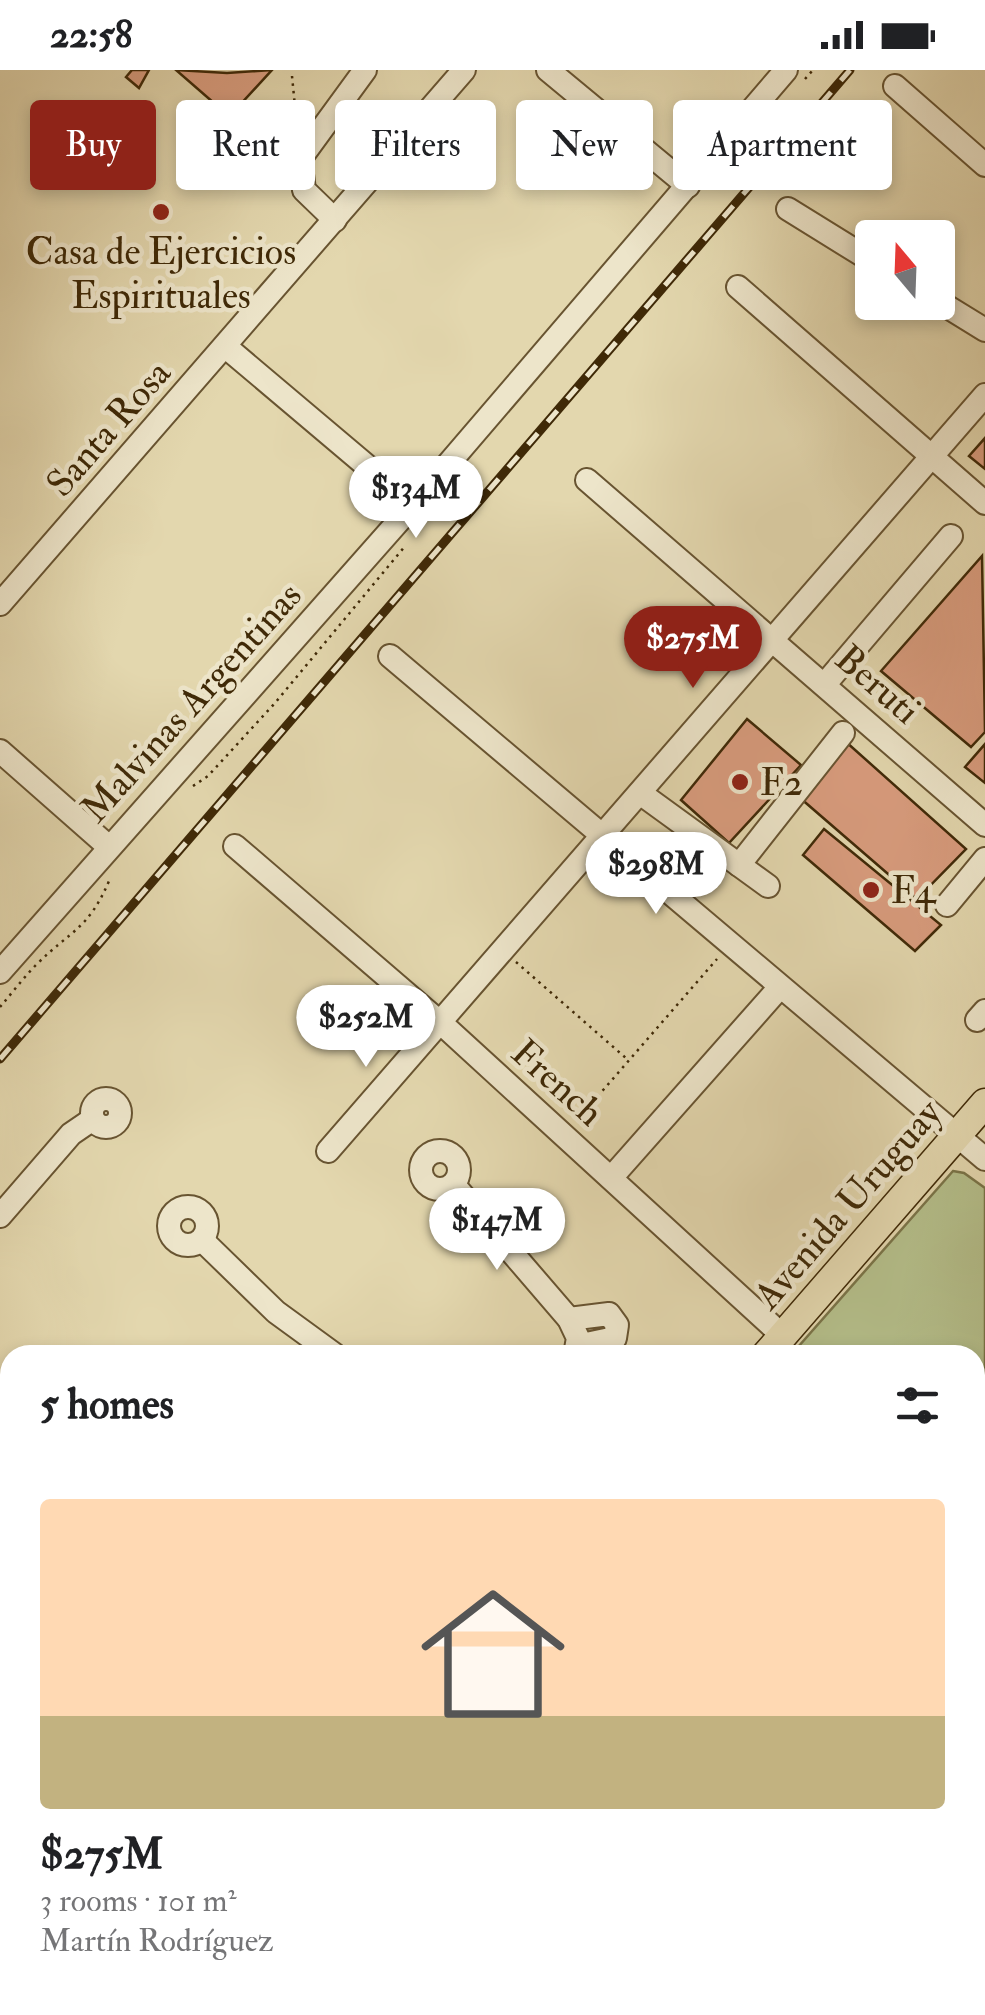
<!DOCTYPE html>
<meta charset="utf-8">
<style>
:root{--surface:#fff;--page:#f2f2f2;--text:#202124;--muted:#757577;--line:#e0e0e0;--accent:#8f2418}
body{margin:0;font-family:"IM FELL Double Pica",serif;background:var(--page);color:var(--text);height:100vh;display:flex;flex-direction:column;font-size:38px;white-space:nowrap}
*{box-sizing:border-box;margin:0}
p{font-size:32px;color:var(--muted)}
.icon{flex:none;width:55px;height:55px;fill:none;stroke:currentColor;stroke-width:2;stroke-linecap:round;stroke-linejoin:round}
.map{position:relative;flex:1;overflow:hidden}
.side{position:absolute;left:0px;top:1275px;width:985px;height:670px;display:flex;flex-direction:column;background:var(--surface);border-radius:30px 30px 0 0;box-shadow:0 5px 15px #0003}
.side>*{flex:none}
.top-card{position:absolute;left:30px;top:30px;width:925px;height:90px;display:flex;gap:20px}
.needle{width:65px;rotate:341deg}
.tools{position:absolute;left:855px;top:150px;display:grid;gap:20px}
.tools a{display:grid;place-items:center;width:100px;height:100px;border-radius:10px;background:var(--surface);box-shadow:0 5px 15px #0003;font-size:50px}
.price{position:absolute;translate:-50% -85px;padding:0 22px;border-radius:35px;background:#fff;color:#222;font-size:32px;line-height:65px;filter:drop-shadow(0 2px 5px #0008)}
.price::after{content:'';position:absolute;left:50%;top:60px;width:30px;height:22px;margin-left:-15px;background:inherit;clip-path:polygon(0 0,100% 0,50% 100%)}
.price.current{background:var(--accent);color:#fff}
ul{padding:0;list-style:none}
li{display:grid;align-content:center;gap:20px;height:530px;padding:0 40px}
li+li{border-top:2px solid var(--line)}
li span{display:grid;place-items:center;height:310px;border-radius:10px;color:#555}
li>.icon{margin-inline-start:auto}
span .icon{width:180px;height:180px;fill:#fffc;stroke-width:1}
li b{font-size:42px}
h2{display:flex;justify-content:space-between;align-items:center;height:120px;padding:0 40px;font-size:42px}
.pill{padding:0 35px;border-radius:10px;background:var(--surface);box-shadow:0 5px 15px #0003;font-size:35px;line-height:90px}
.pill.current{background:var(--accent);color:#fff}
.status{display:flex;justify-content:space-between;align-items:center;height:70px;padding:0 50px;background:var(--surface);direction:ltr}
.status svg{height:28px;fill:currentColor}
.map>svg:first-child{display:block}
.green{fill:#b4be8a;stroke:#7a7448;stroke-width:2.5}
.building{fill:#d99c7e;stroke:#3f2907;stroke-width:2.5}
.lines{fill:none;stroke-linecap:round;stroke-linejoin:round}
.minor-casing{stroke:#685431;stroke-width:26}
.major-casing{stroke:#3f2907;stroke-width:31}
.path{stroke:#3f2907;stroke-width:2.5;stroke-dasharray:2.5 5;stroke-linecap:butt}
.minor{stroke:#ede5ca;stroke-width:22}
.major{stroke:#e3d7ae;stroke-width:28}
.rail-casing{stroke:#3f2907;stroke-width:9}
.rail{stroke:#ede5ca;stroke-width:5;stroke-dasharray:15;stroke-linecap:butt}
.poi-dot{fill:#8f2418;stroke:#ede5ca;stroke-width:4}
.labels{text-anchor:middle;stroke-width:9;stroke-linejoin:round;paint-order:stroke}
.poi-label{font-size:38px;fill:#3f2907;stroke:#ede5ca;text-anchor:start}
.street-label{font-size:38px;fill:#3f2907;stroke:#ede5ca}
</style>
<div class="status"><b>22:58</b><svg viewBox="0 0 49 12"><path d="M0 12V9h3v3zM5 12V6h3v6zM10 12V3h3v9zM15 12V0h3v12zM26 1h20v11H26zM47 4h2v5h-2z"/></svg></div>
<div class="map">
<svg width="985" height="1945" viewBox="0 0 985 1945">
<rect width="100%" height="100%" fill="#e3d7ae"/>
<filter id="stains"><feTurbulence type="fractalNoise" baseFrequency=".002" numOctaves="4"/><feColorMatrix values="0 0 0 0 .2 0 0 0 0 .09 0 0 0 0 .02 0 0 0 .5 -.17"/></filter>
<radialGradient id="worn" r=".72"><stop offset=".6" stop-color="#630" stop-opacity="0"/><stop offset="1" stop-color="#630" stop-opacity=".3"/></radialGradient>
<!-- green -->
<g class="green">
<path d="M953,1101L964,1103L985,1118V1707L975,1719V1285H791Z"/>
<path d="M726,1935H878L874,1945H729Z"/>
</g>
<!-- building -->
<g class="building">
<path d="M132,0H149L139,18L126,7Z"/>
<path d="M176,0L227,3L272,0L237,38L230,32L222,40Z"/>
<path d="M985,368V399L969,386Z"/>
<path d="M982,486L985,662L971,677L881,601Z"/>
<path d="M747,649L801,695L729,773L681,730Z"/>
<path d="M845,671L966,779L917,829L799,727Z"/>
<path d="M985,674V713L965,697Z"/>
<path d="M824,759L941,855L915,881L803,785Z"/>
</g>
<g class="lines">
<defs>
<g id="minor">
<path d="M548,0L688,116"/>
<path d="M895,16L985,95"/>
<path d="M788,139L872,191"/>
<path d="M335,150L304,120L300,89L365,0"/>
<path d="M738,217L985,433"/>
<path d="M938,231L985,260"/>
<path d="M226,277L413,435"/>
<path d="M587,410L985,755"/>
<path d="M0,534L464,0"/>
<path d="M390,586L985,1089"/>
<path d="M825,614L951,466"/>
<path d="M0,681L109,777"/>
<path d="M640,723L768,816"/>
<path d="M235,776L442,954L783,1266"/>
<path d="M739,795L843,663"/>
<path d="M947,835L985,789"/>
<path d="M0,902L413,435L786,0"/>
<path d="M977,950L985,941"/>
<circle cx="106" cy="1043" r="14"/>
<circle cx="440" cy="1100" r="19"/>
<path d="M328,1081L985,325"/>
<path d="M611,1108L780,917"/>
<path d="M453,1114L569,1249L578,1268L575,1285"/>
<circle cx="188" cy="1156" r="19"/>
<path d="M0,1146L71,1064L93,1049"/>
<path d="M202,1170L276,1242L335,1285"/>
<path d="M569,1249L609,1244L617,1255L615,1268L577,1276"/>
<path d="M0,1590L10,1596"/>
<path d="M985,1784V1791"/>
<path d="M0,1886L10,1892"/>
<path d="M27,1935L35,1945"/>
<path d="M401,1935L408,1941"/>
<path d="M4,1945L10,1935"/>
<path d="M547,1945L556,1935"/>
</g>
<g id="major">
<path d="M766,1285L985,1033"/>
<path d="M700,1935L703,1945"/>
<path d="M192,1945L200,1935"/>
</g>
</defs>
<!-- minor casing -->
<use href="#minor" class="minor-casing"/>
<!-- major casing -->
<use href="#major" class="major-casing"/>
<!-- path -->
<g class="path">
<path d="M292,6L297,57"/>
<path d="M805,9L813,0"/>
<path d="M193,716L208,706L275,633L406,475"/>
<path d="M516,892L627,989"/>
<path d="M0,937C12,923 24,907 37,894C71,860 88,860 109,811"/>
<path d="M578,1049L717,889"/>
</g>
<!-- minor -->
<use href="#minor" class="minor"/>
<!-- major -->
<use href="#major" class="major"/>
<defs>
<path id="rail" d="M0,989L850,0"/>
</defs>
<!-- rail casing -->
<use href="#rail" class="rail-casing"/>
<!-- rail -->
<use href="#rail" class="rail"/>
</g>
<!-- markers -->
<g class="poi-dot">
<circle cx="161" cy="142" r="10"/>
<circle cx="740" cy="712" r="10"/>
<circle cx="871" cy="820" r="10"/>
</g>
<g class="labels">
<!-- poi labels -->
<g class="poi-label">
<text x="161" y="194" text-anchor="middle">Casa de Ejercicios<tspan x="161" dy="44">Espirituales</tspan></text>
<text x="760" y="725">F2</text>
<text x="891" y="833">F4</text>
</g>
<!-- street labels -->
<g class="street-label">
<text transform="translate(108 358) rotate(-49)" y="13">Santa Rosa</text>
<text transform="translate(878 614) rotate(41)" y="13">Beruti</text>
<text transform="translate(191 632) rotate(-48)" y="13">Malvinas Argentinas</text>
<text transform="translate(558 1012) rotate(42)" y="13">French</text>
<text transform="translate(847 1134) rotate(-49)" y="13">Avenida Uruguay</text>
</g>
</g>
<rect width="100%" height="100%" filter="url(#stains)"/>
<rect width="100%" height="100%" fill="url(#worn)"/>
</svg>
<div class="tools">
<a><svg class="needle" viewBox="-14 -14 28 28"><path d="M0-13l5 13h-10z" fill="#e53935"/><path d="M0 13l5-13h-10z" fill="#757577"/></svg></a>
</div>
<b class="price" style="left:416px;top:471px">$134M</b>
<b class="price current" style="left:693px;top:621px">$275M</b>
<b class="price" style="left:656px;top:847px">$298M</b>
<b class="price" style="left:366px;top:1000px">$252M</b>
<b class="price" style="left:497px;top:1203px">$147M</b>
<div class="top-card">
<a class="pill current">Buy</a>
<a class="pill">Rent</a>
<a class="pill">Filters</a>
<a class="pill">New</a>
<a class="pill">Apartment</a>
</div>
<section class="side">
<h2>5 homes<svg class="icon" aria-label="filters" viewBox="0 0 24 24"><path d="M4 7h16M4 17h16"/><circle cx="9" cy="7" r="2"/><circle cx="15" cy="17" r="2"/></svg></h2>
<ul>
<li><span style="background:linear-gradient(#ffd9b3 70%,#c2b280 0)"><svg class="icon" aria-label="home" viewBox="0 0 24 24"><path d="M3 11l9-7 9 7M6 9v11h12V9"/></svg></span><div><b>$275M</b><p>3 rooms · 101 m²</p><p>Martín Rodríguez</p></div></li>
</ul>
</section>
</div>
